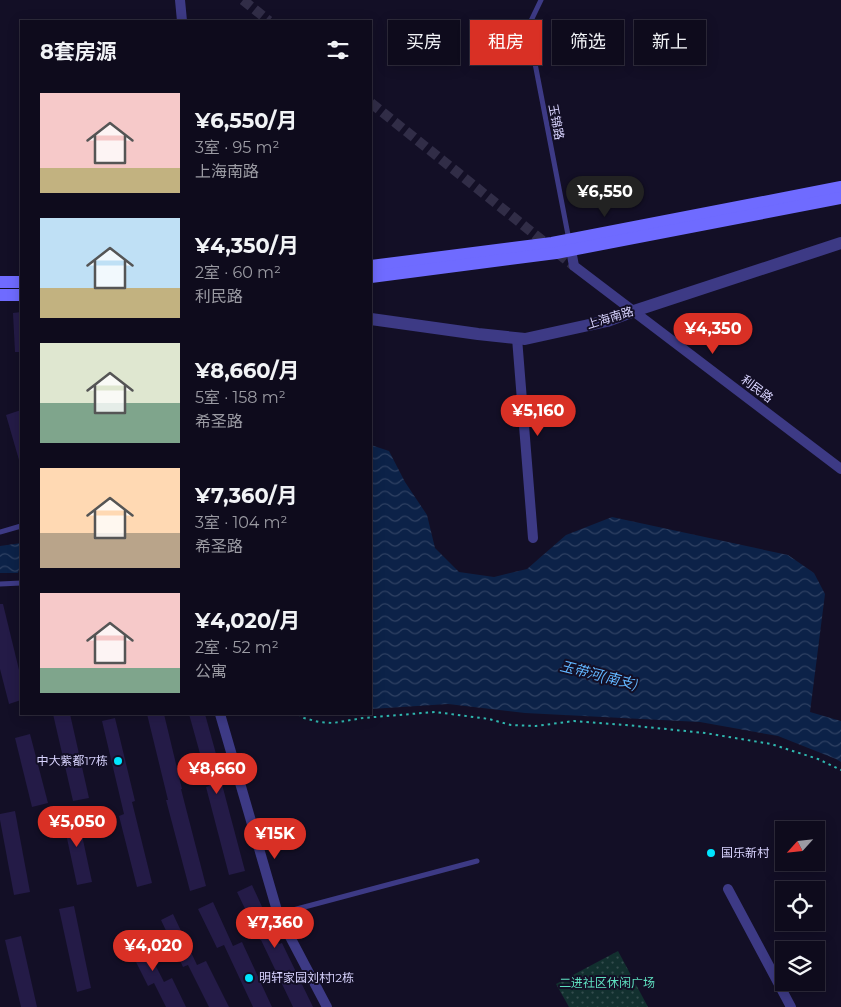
<!DOCTYPE html>
<html lang="zh">
<meta charset="utf-8">
<style>
:root{--surface:#0e0b1c;--page:#1c1929;--text:#f1f3f6;--muted:#9b9ba3;--line:#2e2b3b;--accent:#d93025}
body{margin:0;font-family:Montserrat,"Noto Sans SC",sans-serif;background:var(--page);color:var(--text);height:100vh;display:flex;flex-direction:column;font-size:19px;white-space:nowrap}
*{box-sizing:border-box;margin:0}
p{font-size:16px;color:var(--muted)}
.icon{flex:none;width:28px;height:28px;fill:none;stroke:currentColor;stroke-width:2;stroke-linecap:round;stroke-linejoin:round}
.map{position:relative;flex:1;overflow:hidden}
.drawer{position:absolute;left:20px;top:20px;width:352px;height:695px;display:flex;flex-direction:column;background:var(--surface);border-radius:0px;box-shadow:0 2px 12px #0003,0 0 0 1px var(--line)}
.drawer>*{flex:none}
.banner{position:absolute;left:388px;top:20px;width:378px;height:45px;display:flex;gap:10px}
.needle{width:32px;rotate:243deg}
.fabs{position:absolute;left:775px;top:821px;display:grid;gap:10px}
.fabs a{display:grid;place-items:center;width:50px;height:50px;border-radius:0px;background:var(--surface);box-shadow:0 2px 12px #0003,0 0 0 1px var(--line);font-size:25px}
.price{position:absolute;translate:-50% -42px;padding:0 11px;border-radius:18px;background:var(--accent);color:#fff;font-size:16px;line-height:32px;filter:drop-shadow(0 1px 2px #0008)}
.price::after{content:'';position:absolute;left:50%;top:30px;width:15px;height:11px;margin-left:-8px;background:inherit;clip-path:polygon(0 0,100% 0,50% 100%)}
.price.on{background:#222;color:#fff}
ul{padding:0;list-style:none}
li{display:flex;align-items:center;gap:15px;height:125px;padding:0 20px}
li span{display:grid;place-items:center;flex:none;width:140px;height:100px;border-radius:0px;color:#555}
li>.icon{margin-inline-start:auto}
span .icon{width:60px;height:60px;fill:#fffc;stroke-width:1}
li b{font-size:21px}
h2{display:flex;justify-content:space-between;align-items:center;height:60px;padding:0 20px;font-size:21px}
.chip{padding:0 18px;border-radius:0px;background:var(--surface);box-shadow:0 2px 12px #0003,0 0 0 1px var(--line);font-size:18px;line-height:45px}
.chip.on{background:var(--accent);color:#fff}
.map>svg:first-child{display:block}
.park{fill:url(#park-dots)}
.water{fill:url(#water-waves)}
.building{fill:#241b47}
.lines{fill:none;stroke-linecap:round;stroke-linejoin:round}
.minor-tunnel{stroke:#312d47;stroke-width:10;stroke-dasharray:10 5;stroke-linecap:butt}
.path{stroke:#2fb8b0;stroke-width:2;stroke-dasharray:2.5 4;stroke-linecap:butt}
.service{stroke:#3d3a85;stroke-width:5}
.minor{stroke:#3d3a85;stroke-width:10}
.tertiary{stroke:#3d3a85;stroke-width:12}
.secondary{stroke:#6f6bff;stroke-width:12}
.poi-dot{fill:#00e5ff;stroke:#130f26;stroke-width:2}
.labels{text-anchor:middle;stroke-width:4;stroke-linejoin:round;paint-order:stroke}
.street-label{font-size:12px;fill:#d9d4ff;stroke:#130f26}
.poi-label{font-size:12px;fill:#d9d4ff;stroke:#130f26;text-anchor:start}
.park-label{font-size:12px;fill:#5fe0c0;stroke:#130f26}
.water-label{font-size:14px;font-style:italic;fill:#62b6ff;stroke:#130f26}
</style>
<div class="map">
<svg width="841" height="1007" viewBox="0 0 841 1007">
<defs>
<pattern id="park-dots" width="8" height="8" patternUnits="userSpaceOnUse" patternTransform="scale(1.25)"><rect width="8" height="8" fill="#12302f"/><path d="M2 2h.1M6 6h.1" fill="none" stroke="#344d4e" stroke-width="1.8" stroke-linecap="round"/></pattern>
<pattern id="water-waves" width="16" height="10" patternUnits="userSpaceOnUse" patternTransform="scale(1.25)"><rect width="16" height="10" fill="#0c2248"/><path d="M0 5q4-4 8 0t8 0" fill="none" stroke="#2f4163"/></pattern>
</defs>
<rect width="100%" height="100%" fill="#130f26"/>
<!-- park -->
<path class="park" d="M618,951L648,1007H569L556,984Z"/>
<!-- water -->
<g class="water">
<path d="M371,445L389,451L405,482L427,515L435,548L459,572L494,577L527,569L566,535L612,517L788,555L814,573L825,594L810,712L841,721V762L836,759L778,736L700,722L525,713L448,704L371,709Z"/>
<path d="M21,543V568L19,569L18,573H0V546Z"/>
</g>
<!-- building -->
<g class="building">
<path d="M21,312V352H15L13,313Z"/>
<path d="M21,410V460H19L6,415Z"/>
<path d="M0,604H3L21,678V700L9,704L0,669Z"/>
<path d="M53,714H70L89,798L73,801Z"/>
<path d="M147,714H164L182,789H181L206,886L190,891L166,800H168Z"/>
<path d="M189,714H205L221,772L219,773L245,871L229,875L206,787L209,786Z"/>
<path d="M115,718L135,801L132,802L152,883L137,887L119,816L124,814L102,721Z"/>
<path d="M30,734L48,803L32,807L15,738Z"/>
<path d="M15,811L30,892L14,895L0,820V814Z"/>
<path d="M77,812L92,882L77,885L62,815Z"/>
<path d="M252,885L279,944L282,943L313,1007H293L261,940H260L237,892Z"/>
<path d="M213,902L233,946L242,942L272,1007H253L224,945L217,948L198,909Z"/>
<path d="M74,906L91,988L77,992L59,909Z"/>
<path d="M173,914L197,965L206,961L229,1007H209L188,965L183,967L161,920Z"/>
<path d="M138,931L164,982L172,978L186,1007H166L154,983L148,986L124,938Z"/>
<path d="M21,936L37,1007H21L5,940Z"/>
</g>
<g class="lines">
<!-- minor-tunnel -->
<g class="minor-tunnel">
<path d="M243,0L269,21"/>
<path d="M371,103L574,266"/>
</g>
<!-- path -->
<path class="path" d="M298,714L304,718L319,722L333,723L363,718L435,712L489,719L511,725L536,726L574,721L626,725L705,733L771,744L818,759L841,770"/>
<!-- service -->
<g class="service">
<path d="M541,0L528,27L569,240"/>
<path d="M0,532L21,526"/>
<path d="M0,584L21,583"/>
<path d="M278,914L477,861"/>
</g>
<!-- minor -->
<g class="minor">
<path d="M180,0L182,21"/>
<path d="M571,250L574,266L841,469"/>
<path d="M517,338L533,538"/>
<path d="M220,714L278,914L327,1007"/>
<path d="M728,889L791,1007"/>
</g>
<!-- tertiary -->
<path class="tertiary" d="M371,319L478,334L525,339L607,321L634,311L841,243"/>
<!-- secondary -->
<g class="secondary">
<path d="M371,266L552,243L841,187"/>
<path d="M371,277L556,253L841,198"/>
<path d="M0,282H21"/>
<path d="M0,295H21"/>
</g>
</g>
<!-- markers -->
<g class="poi-dot">
<circle cx="118" cy="761" r="5"/>
<circle cx="711" cy="853" r="5"/>
<circle cx="249" cy="978" r="5"/>
</g>
<g class="labels">
<!-- street labels -->
<g class="street-label">
<text transform="translate(556 122) rotate(79)" y="4">玉锦路</text>
<text transform="translate(610 318) rotate(-17)" y="4">上海南路</text>
<text transform="translate(757 389) rotate(37)" y="4">利民路</text>
</g>
<!-- poi labels -->
<g class="poi-label">
<text x="108" y="765" text-anchor="end">中大紫都17栋</text>
<text x="721" y="857">国乐新村</text>
<text x="259" y="982">明轩家园刘村12栋</text>
</g>
<!-- park labels -->
<g class="park-label">
<text x="607" y="987">二进社区休闲广场</text>
</g>
<!-- water labels -->
<g class="water-label">
<text transform="translate(599 675) rotate(14)" y="5">玉带河(南支)</text>
</g>
</g>
</svg>
<div class="fabs">
<a><svg class="needle" viewBox="-14 -14 28 28"><path d="M0-13l5 13h-10z" fill="#e53935"/><path d="M0 13l5-13h-10z" fill="#9b9ba3"/></svg></a>
<a><svg class="icon" aria-label="locate" viewBox="0 0 24 24"><circle cx="12" cy="12" r="6"/><path d="M12 2v4M12 18v4M2 12h4M18 12h4"/></svg></a>
<a><svg class="icon" aria-label="layers" viewBox="0 0 24 24"><path d="M12 4l9 5-9 5-9-5zM3 14l9 5 9-5"/></svg></a>
</div>
<b class="price on" style="left:605px;top:218px">¥6,550</b>
<b class="price" style="left:713px;top:355px">¥4,350</b>
<b class="price" style="left:538px;top:437px">¥5,160</b>
<b class="price" style="left:217px;top:795px">¥8,660</b>
<b class="price" style="left:77px;top:848px">¥5,050</b>
<b class="price" style="left:275px;top:860px">¥15K</b>
<b class="price" style="left:275px;top:949px">¥7,360</b>
<b class="price" style="left:153px;top:972px">¥4,020</b>
<div class="banner">
<a class="chip">买房</a>
<a class="chip on">租房</a>
<a class="chip">筛选</a>
<a class="chip">新上</a>
</div>
<section class="drawer">
<h2>8套房源<svg class="icon" aria-label="filters" viewBox="0 0 24 24"><path d="M4 7h16M4 17h16"/><circle cx="9" cy="7" r="2"/><circle cx="15" cy="17" r="2"/></svg></h2>
<ul>
<li><span style="background:linear-gradient(#f6c9c9 75%,#c2b280 0)"><svg class="icon" aria-label="home" viewBox="0 0 24 24"><path d="M3 11l9-7 9 7M6 9v11h12V9"/></svg></span><div><b>¥6,550/月</b><p>3室 · 95 m²</p><p>上海南路</p></div></li>
<li><span style="background:linear-gradient(#bfe0f5 70%,#c2b280 0)"><svg class="icon" aria-label="home" viewBox="0 0 24 24"><path d="M3 11l9-7 9 7M6 9v11h12V9"/></svg></span><div><b>¥4,350/月</b><p>2室 · 60 m²</p><p>利民路</p></div></li>
<li><span style="background:linear-gradient(#dfe7d0 60%,#7fa58c 0)"><svg class="icon" aria-label="home" viewBox="0 0 24 24"><path d="M3 11l9-7 9 7M6 9v11h12V9"/></svg></span><div><b>¥8,660/月</b><p>5室 · 158 m²</p><p>希圣路</p></div></li>
<li><span style="background:linear-gradient(#ffd9b3 65%,#b9a48a 0)"><svg class="icon" aria-label="home" viewBox="0 0 24 24"><path d="M3 11l9-7 9 7M6 9v11h12V9"/></svg></span><div><b>¥7,360/月</b><p>3室 · 104 m²</p><p>希圣路</p></div></li>
<li><span style="background:linear-gradient(#f6c9c9 75%,#7fa58c 0)"><svg class="icon" aria-label="home" viewBox="0 0 24 24"><path d="M3 11l9-7 9 7M6 9v11h12V9"/></svg></span><div><b>¥4,020/月</b><p>2室 · 52 m²</p><p>公寓</p></div></li>
</ul>
</section>
</div>
